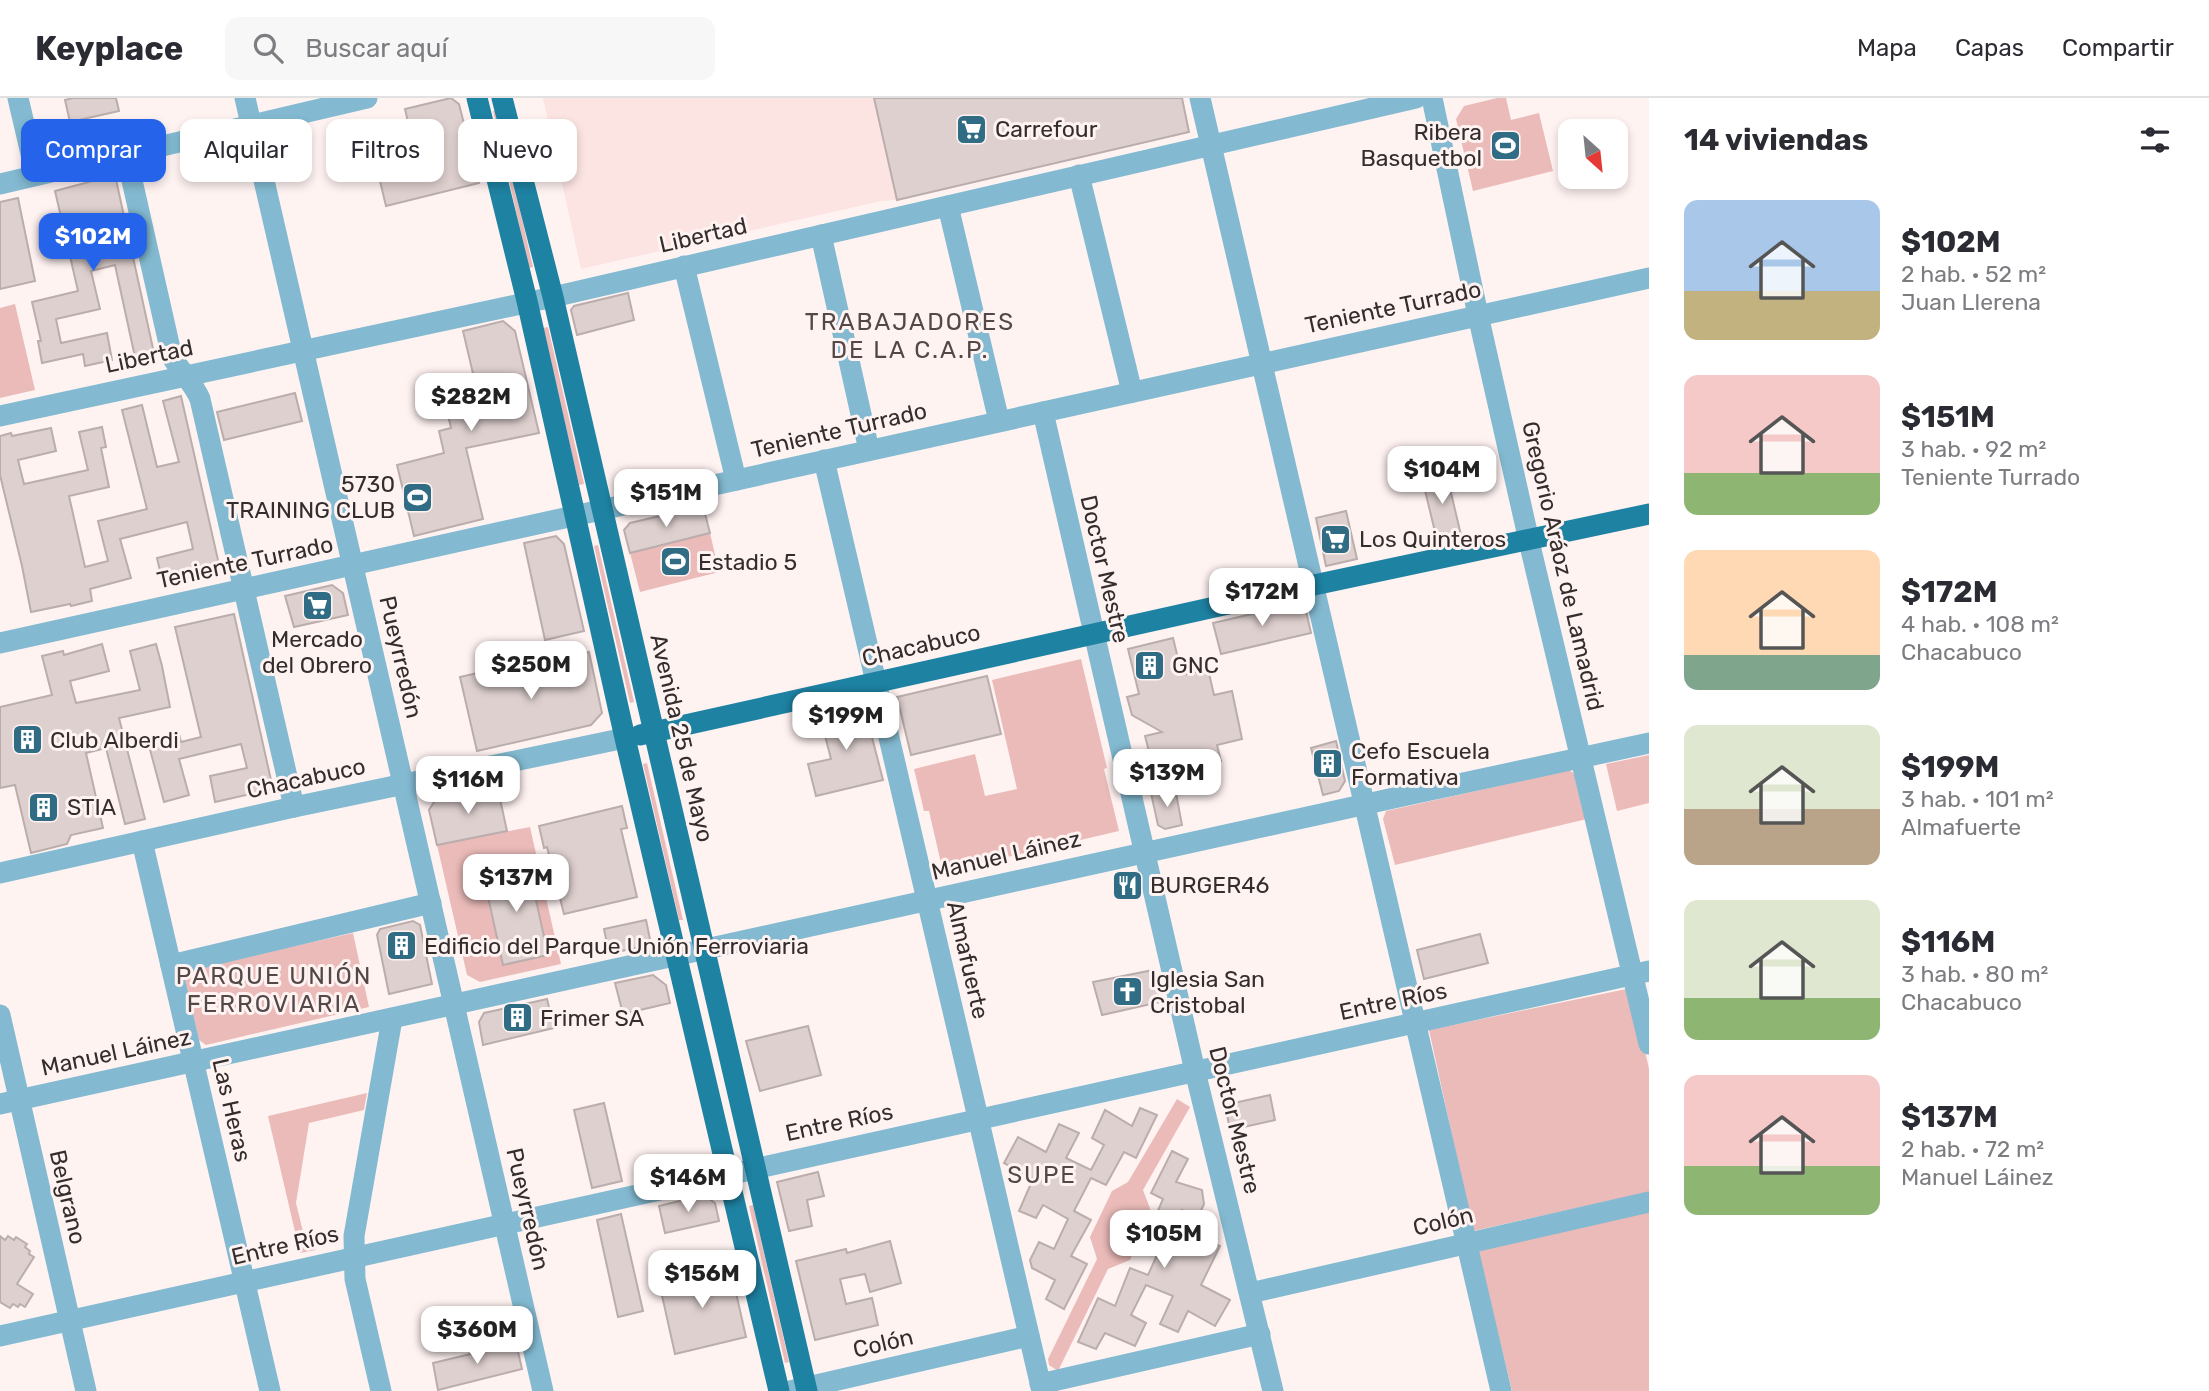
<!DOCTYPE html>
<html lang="es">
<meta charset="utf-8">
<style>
:root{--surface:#fff;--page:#f7f7f7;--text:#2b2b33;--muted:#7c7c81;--line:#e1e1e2;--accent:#2563eb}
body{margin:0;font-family:Rubik,sans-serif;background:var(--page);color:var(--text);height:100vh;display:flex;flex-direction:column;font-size:26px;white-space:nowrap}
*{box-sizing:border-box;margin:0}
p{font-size:23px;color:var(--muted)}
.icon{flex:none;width:38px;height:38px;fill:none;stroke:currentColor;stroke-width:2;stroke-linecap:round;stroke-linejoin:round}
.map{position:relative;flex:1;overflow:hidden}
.drawer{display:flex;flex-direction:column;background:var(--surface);width:560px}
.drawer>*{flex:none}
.banner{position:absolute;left:21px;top:21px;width:665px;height:63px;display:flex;gap:14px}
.needle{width:46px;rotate:153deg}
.controls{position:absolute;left:1558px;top:21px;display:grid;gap:14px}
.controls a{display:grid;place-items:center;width:70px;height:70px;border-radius:14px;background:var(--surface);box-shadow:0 4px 10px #0003;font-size:35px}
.price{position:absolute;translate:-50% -60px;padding:0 16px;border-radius:14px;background:#fff;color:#222;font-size:23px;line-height:46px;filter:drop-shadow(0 2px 4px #0008)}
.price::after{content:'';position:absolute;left:50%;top:42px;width:21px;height:16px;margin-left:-10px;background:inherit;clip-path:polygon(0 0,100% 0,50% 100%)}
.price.active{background:var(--accent);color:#fff}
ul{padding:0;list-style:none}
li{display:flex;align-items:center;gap:21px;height:175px;padding:0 35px}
li span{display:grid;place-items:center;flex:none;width:196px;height:140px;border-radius:14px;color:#555}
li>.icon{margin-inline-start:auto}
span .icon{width:84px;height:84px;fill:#fffc;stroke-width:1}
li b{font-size:30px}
h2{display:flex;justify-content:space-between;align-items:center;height:84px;padding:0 35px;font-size:30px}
.tag{padding:0 24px;border-radius:14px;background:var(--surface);box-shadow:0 4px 10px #0003;font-size:24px;line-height:63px}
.tag.active{background:var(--accent);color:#fff}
header{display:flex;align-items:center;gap:42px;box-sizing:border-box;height:98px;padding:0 35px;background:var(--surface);border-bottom:2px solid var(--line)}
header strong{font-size:33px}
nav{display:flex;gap:38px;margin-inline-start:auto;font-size:24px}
.search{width:490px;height:63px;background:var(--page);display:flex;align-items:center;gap:18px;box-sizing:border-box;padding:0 24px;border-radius:14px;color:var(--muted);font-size:26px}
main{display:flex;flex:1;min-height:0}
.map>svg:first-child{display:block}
.built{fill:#fbe4e2}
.green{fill:#eabbb9}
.building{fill:#ded0cf;stroke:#baadac;stroke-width:2}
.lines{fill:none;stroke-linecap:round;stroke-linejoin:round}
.minor{stroke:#83bad1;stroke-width:21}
.major{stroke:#1e82a3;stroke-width:21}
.labels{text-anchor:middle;stroke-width:6;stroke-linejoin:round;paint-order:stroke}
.poi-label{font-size:23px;fill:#332d2d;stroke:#fff3f2;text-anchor:start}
.street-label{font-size:23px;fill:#332d2d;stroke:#fff3f2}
.neighbourhood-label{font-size:24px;letter-spacing:2px;fill:#534847;stroke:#fff3f2}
</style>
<header>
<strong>Keyplace</strong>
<div class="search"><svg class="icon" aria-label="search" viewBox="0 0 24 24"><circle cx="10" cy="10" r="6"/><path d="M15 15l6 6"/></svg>Buscar aquí</div>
<nav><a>Mapa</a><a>Capas</a><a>Compartir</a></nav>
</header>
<main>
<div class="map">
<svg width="1649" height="1293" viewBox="0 0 1649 1293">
<rect width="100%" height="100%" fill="#fff3f2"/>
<!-- built -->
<path class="built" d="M543,0H1182L1189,34L897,102L882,103L581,171Z"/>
<!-- green -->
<g class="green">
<path d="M1497,0H1506L1511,22L1539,15L1553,73L1473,93L1456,21L1464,8Z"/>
<path d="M497,12L533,169L529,170L493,13Z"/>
<path d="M15,206L35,292L0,300V210Z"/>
<path d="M548,229L584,386L579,387L543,230Z"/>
<path d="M710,435L719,474L640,494L630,455Z"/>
<path d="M598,447L634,604L630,605L594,448Z"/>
<path d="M1081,561L1107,670L1104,671L1119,733L943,774L929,713H924L914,671L975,656L985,698L1017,691L992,582Z"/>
<path d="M1649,657V705L1617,713L1606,666Z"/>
<path d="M647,665L683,822H679L643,666Z"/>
<path d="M1569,672L1576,677L1587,721L1395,767L1383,721L1386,713Z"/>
<path d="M530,729L561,866L480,884L467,877L437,747Z"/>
<path d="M353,835L369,909L206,947L199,942L184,881L191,871Z"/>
<path d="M1631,890L1649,971V1094L1473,1133L1429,932Z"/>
<path d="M367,995L364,1012L309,1025L296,1105L305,1142L316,1152L300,1155L268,1018Z"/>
<path d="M1177,1001L1190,1009L1143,1092L1151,1113L1130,1162L1108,1171L1058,1273L1049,1267L1048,1261L1097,1161L1090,1139L1112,1093L1128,1084Z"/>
<path d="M753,1107L789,1264L785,1265L749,1108Z"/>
<path d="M1649,1114V1293H1512L1478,1153Z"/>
</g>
<!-- building -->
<g class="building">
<path d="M73,0H116L119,13L70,24L65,2Z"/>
<path d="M451,0L459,6L479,85L386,108L380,83L419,72L405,11Z"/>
<path d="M874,0H1182L1189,34L897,102Z"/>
<path d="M115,77L154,255L135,259L115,167L91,173L100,211L56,221L61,245L107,235L112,262L85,268L83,256L42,265L38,243H41L32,204L78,193L55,93Z"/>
<path d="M18,100L35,183L0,191V104Z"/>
<path d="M628,195L634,222L577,237L571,212L574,208Z"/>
<path d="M503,223L515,233L539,335L466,350L483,421L414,438L397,367L444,355L439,333L451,330L446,308L479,301L463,233Z"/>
<path d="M295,295L302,323L224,342L217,314Z"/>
<path d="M181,298L220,471L163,486L157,460L193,451L187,424L120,441L131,480L90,491L92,503L71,508L70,506L31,514L22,468L0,377V338L11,335L12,338L51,330L56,353L18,362L24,386L88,372L79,334L102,329L106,349L101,350L109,389L69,398L85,469L108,463L98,423L147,411L122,312L142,307L157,369L179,364L163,303Z"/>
<path d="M1446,374L1461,437L1437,442L1422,380Z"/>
<path d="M703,408L710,435L630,455L624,432L630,425Z"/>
<path d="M1346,413L1357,461L1326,468L1316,420Z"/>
<path d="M556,438L564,446L584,533L545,542L524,445Z"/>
<path d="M332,487L343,495L348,517L294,529L285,498Z"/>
<path d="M1304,504L1311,535L1221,556L1213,525Z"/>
<path d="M234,516L273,691L215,704L210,678L247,670L241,646L179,661L189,697L164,704L148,644L179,636L181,644L201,639L175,529Z"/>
<path d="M1173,540L1182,577L1208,571L1214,597L1232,593L1242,641L1217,647L1221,663L1174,674L1169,657L1151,661L1145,638L1162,634L1132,617L1127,599L1139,596L1128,551Z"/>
<path d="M102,546L109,573L70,583L76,605L140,592L130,553L156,546L162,568L170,609L119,620L145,721L125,726L106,650L86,655L103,730L71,737L67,746L31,755L15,687L0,690V609L52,597L42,558L63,553L64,557Z"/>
<path d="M589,554L602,615L591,627L477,653L460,579L521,565L522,570Z"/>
<path d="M987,578L1001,636L911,657L897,599Z"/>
<path d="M854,606L865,612L883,682L816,698L808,666L831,661L819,614Z"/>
<path d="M1336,643L1345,683L1339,693L1323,697L1311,650Z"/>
<path d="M497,687L507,733L437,747L429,712L436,701Z"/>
<path d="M1175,690L1182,727L1165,731L1158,727L1151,695Z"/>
<path d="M622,708L627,730L621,731L637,799L564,816L547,749L544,750L539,728Z"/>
<path d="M528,765L548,857L503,867L483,776Z"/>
<path d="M646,822L651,846L609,856L604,831Z"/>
<path d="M413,823L420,827L432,886L389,896L377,837L380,831Z"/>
<path d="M1480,836L1488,865L1424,881L1417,852Z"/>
<path d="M1153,872L1160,904L1102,917L1093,884Z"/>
<path d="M653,877L666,887L670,905L623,916L615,885Z"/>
<path d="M547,901L554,930L483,947L479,924L484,915Z"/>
<path d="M808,928L821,977L760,993L746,943Z"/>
<path d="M1270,997L1275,1022L1230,1032L1225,1007Z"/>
<path d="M604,1005L622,1083L592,1090L574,1012Z"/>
<path d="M1140,1010L1157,1017L1136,1060L1124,1054L1106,1087L1091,1080L1074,1113L1091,1122L1071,1158L1087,1166L1064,1211L1046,1201L1055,1182L1032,1170L1030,1162L1039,1144L1054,1151L1068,1121L1043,1107L1036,1120L1019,1113L1033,1081L1004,1065L1018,1039L1046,1054L1059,1026L1079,1035L1066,1060L1091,1072L1104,1047L1092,1040L1105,1012L1132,1028Z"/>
<path d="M1172,1053L1188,1061L1176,1084L1202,1092L1204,1106L1198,1119L1182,1112L1169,1138L1195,1150L1200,1140L1220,1148L1201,1187L1230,1202L1215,1228L1188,1213L1178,1234L1160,1226L1173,1198L1146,1187L1131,1217L1146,1225L1135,1248L1105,1235L1096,1251L1078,1244L1098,1200L1115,1208L1130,1170L1148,1177L1163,1144L1148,1136L1163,1101L1151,1095Z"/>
<path d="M818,1074L824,1098L807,1102L812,1128L789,1133L777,1084Z"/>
<path d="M704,1097L715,1105L719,1123L665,1135L659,1108Z"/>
<path d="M621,1116L643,1213L618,1219L597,1122Z"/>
<path d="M0,1138L5,1142L8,1138L14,1142L16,1139L27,1146L25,1149L30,1153L29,1156L34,1159L17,1186L33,1196L25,1209L20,1206L18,1209L13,1206L10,1210L0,1204Z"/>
<path d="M890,1143L901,1185L870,1194L865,1176L840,1181L846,1206L872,1200L878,1227L815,1242L796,1163L846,1151L847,1155Z"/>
<path d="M730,1168L746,1239L675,1256L659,1184Z"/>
<path d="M516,1245L522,1271L438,1292L433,1265Z"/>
</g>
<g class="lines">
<!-- minor -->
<g class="minor">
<path d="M18,0L36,77"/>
<path d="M245,0L543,1293"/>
<path d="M1200,0L1501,1293"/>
<path d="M1432,0L1478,217L1532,456L1649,946"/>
<path d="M126,56L172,259C181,274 194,286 200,301L294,709"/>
<path d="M1079,77L1132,294"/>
<path d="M0,86L367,0"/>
<path d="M948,108L999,323"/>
<path d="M821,137L869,352"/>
<path d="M684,168L736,382"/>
<path d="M1043,314L1195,973L1273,1293"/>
<path d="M0,318L553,199L1416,0"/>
<path d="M824,362L1042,1293"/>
<path d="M0,545L1649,180"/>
<path d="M142,743L270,1293"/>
<path d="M0,775L294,709L625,640"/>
<path d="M171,867L431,805"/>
<path d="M0,917L86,1293"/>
<path d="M0,1006C550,885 1099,763 1649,645"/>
<path d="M1250,1195L1649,1104"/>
<path d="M0,1238L1649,873"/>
<path d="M1040,1286L1260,1236"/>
<path d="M381,1293L355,1181L354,1138L392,921"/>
<path d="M790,1293L1029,1238"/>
</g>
<!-- major -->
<g class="major">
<path d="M477,0L527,203L625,640L779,1293"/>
<path d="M502,0L553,199L807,1293"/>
<path d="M640,637L1314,487L1649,416"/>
</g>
</g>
<!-- icons -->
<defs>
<symbol id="supermarket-square" viewBox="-11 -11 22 22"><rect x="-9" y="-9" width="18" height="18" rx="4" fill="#306d84" stroke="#fff3f2"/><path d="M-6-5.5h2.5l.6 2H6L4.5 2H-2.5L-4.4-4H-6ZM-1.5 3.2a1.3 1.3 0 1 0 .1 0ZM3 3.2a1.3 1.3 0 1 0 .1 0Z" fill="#fff"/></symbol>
<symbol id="stadium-square" viewBox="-11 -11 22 22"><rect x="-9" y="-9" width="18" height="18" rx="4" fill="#306d84" stroke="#fff3f2"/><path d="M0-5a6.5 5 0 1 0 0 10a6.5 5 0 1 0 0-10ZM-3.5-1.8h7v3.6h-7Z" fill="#fff"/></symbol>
<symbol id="building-square" viewBox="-11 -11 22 22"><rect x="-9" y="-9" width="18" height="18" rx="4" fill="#306d84" stroke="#fff3f2"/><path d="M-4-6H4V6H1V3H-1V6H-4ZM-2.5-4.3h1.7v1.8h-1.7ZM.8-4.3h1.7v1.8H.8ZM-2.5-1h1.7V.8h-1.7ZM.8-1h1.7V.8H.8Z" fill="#fff"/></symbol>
<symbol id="restaurant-square" viewBox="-11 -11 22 22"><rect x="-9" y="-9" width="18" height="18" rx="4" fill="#306d84" stroke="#fff3f2"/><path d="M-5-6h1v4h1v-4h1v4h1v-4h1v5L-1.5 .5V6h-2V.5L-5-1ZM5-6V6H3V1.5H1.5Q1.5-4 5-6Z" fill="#fff"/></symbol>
<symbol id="church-square" viewBox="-11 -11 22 22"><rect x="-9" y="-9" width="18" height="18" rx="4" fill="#306d84" stroke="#fff3f2"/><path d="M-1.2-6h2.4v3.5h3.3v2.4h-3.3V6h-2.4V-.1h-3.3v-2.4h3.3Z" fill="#fff"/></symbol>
</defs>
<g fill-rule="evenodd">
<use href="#supermarket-square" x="954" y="14" width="35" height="35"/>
<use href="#stadium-square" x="1488" y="30" width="35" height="35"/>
<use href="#stadium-square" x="400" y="382" width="35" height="35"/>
<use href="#supermarket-square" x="1318" y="424" width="35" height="35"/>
<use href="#stadium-square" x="658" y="446" width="35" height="35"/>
<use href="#supermarket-square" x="300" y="490" width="35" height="35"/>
<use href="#building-square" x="1132" y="550" width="35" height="35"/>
<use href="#building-square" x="10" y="624" width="35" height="35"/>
<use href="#building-square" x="1310" y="648" width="35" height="35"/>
<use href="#building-square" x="26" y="692" width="35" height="35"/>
<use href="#restaurant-square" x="1110" y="770" width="35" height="35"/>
<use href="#building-square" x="384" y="830" width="35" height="35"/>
<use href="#church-square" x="1110" y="876" width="35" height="35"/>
<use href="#building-square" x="500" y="902" width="35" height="35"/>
</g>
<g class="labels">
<!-- poi labels -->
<g class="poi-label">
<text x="995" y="39">Carrefour</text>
<text x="1482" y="42" text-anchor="end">Ribera<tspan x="1482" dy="26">Basquetbol</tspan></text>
<text x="395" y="394" text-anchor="end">5730<tspan x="395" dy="26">TRAINING CLUB</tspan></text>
<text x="1359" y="449">Los Quinteros</text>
<text x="698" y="472">Estadio 5</text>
<text x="317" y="549" text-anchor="middle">Mercado<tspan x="317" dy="26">del Obrero</tspan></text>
<text x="1172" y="575">GNC</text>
<text x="50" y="650">Club Alberdi</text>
<text x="1351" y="661">Cefo Escuela<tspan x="1351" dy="26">Formativa</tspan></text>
<text x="67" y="717">STIA</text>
<text x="1150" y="795">BURGER46</text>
<text x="424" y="856">Edificio del Parque Unión Ferroviaria</text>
<text x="1150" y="889">Iglesia San<tspan x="1150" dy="26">Cristobal</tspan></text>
<text x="540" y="928">Frimer SA</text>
</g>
<!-- street labels -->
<g class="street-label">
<text transform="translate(703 137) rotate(-13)" y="8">Libertad</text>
<text transform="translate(1393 209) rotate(-12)" y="8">Teniente Turrado</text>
<text transform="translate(149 258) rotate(-12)" y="8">Libertad</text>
<text transform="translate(839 332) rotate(-13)" y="8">Teniente Turrado</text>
<text transform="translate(245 464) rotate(-12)" y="8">Teniente Turrado</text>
<text transform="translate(1563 468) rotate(77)" y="8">Gregorio Aráoz de Lamadrid</text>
<text transform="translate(1105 471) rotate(77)" y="8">Doctor Mestre</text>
<text transform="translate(921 547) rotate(-13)" y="8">Chacabuco</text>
<text transform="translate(401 559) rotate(77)" y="8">Pueyrredón</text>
<text transform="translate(682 640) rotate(77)" y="8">Avenida 25 de Mayo</text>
<text transform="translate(306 680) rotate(-12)" y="8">Chacabuco</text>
<text transform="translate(1006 757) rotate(-13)" y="8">Manuel Láinez</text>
<text transform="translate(968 862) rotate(77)" y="8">Almafuerte</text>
<text transform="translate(1393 903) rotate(-12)" y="8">Entre Ríos</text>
<text transform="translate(116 954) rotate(-12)" y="8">Manuel Láinez</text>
<text transform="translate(232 1012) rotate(77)" y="8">Las Heras</text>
<text transform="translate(1235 1022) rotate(76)" y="8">Doctor Mestre</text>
<text transform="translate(839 1024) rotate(-12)" y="8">Entre Ríos</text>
<text transform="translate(68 1099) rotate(77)" y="8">Belgrano</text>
<text transform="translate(528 1111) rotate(77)" y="8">Pueyrredón</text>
<text transform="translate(1443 1123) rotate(-13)" y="8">Colón</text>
<text transform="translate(285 1147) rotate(-13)" y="8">Entre Ríos</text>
<text transform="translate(883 1245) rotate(-13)" y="8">Colón</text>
</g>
<!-- neighbourhood labels -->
<g class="neighbourhood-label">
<text x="910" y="232">TRABAJADORES<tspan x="910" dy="28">DE LA C.A.P.</tspan></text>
<text x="274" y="886">PARQUE UNIÓN<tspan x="274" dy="28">FERROVIARIA</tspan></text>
<text x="1042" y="1085">SUPE</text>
</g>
</g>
</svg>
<div class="controls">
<a><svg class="needle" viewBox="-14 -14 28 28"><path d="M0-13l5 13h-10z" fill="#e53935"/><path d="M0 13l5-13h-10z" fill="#7c7c81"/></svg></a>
</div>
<b class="price active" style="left:93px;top:175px">$102M</b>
<b class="price" style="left:471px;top:335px">$282M</b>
<b class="price" style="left:1442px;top:408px">$104M</b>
<b class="price" style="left:666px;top:431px">$151M</b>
<b class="price" style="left:1262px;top:530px">$172M</b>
<b class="price" style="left:531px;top:603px">$250M</b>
<b class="price" style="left:846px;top:654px">$199M</b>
<b class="price" style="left:1167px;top:711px">$139M</b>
<b class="price" style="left:468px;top:718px">$116M</b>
<b class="price" style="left:516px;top:816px">$137M</b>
<b class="price" style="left:688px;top:1116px">$146M</b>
<b class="price" style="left:1164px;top:1172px">$105M</b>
<b class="price" style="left:702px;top:1212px">$156M</b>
<b class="price" style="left:477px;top:1268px">$360M</b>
<div class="banner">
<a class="tag active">Comprar</a>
<a class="tag">Alquilar</a>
<a class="tag">Filtros</a>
<a class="tag">Nuevo</a>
</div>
</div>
<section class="drawer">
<h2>14 viviendas<svg class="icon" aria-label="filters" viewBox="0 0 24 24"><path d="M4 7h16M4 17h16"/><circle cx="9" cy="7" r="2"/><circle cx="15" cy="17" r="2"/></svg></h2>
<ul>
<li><span style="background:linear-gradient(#a9c7e8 65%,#c2b280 0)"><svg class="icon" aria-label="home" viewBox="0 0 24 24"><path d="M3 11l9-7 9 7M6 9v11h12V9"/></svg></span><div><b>$102M</b><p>2 hab. · 52 m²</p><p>Juan Llerena</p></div></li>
<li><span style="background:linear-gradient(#f6c9c9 70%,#8fb573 0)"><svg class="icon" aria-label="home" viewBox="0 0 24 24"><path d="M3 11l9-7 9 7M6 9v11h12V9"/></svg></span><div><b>$151M</b><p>3 hab. · 92 m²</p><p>Teniente Turrado</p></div></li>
<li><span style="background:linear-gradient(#ffd9b3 75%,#7fa58c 0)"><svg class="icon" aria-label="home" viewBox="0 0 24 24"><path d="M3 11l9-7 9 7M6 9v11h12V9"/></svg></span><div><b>$172M</b><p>4 hab. · 108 m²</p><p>Chacabuco</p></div></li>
<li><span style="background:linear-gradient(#dfe7d0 60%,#b9a48a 0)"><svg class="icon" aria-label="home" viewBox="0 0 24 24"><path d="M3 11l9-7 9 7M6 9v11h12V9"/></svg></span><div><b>$199M</b><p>3 hab. · 101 m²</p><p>Almafuerte</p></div></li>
<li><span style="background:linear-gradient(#dfe7d0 70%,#8fb573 0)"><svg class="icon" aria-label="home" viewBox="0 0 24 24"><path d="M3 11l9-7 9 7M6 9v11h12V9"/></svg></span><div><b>$116M</b><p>3 hab. · 80 m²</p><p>Chacabuco</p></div></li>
<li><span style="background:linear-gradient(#f6c9c9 65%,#8fb573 0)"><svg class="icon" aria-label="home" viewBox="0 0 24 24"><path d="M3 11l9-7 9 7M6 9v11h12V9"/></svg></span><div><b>$137M</b><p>2 hab. · 72 m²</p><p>Manuel Láinez</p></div></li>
</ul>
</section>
</main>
